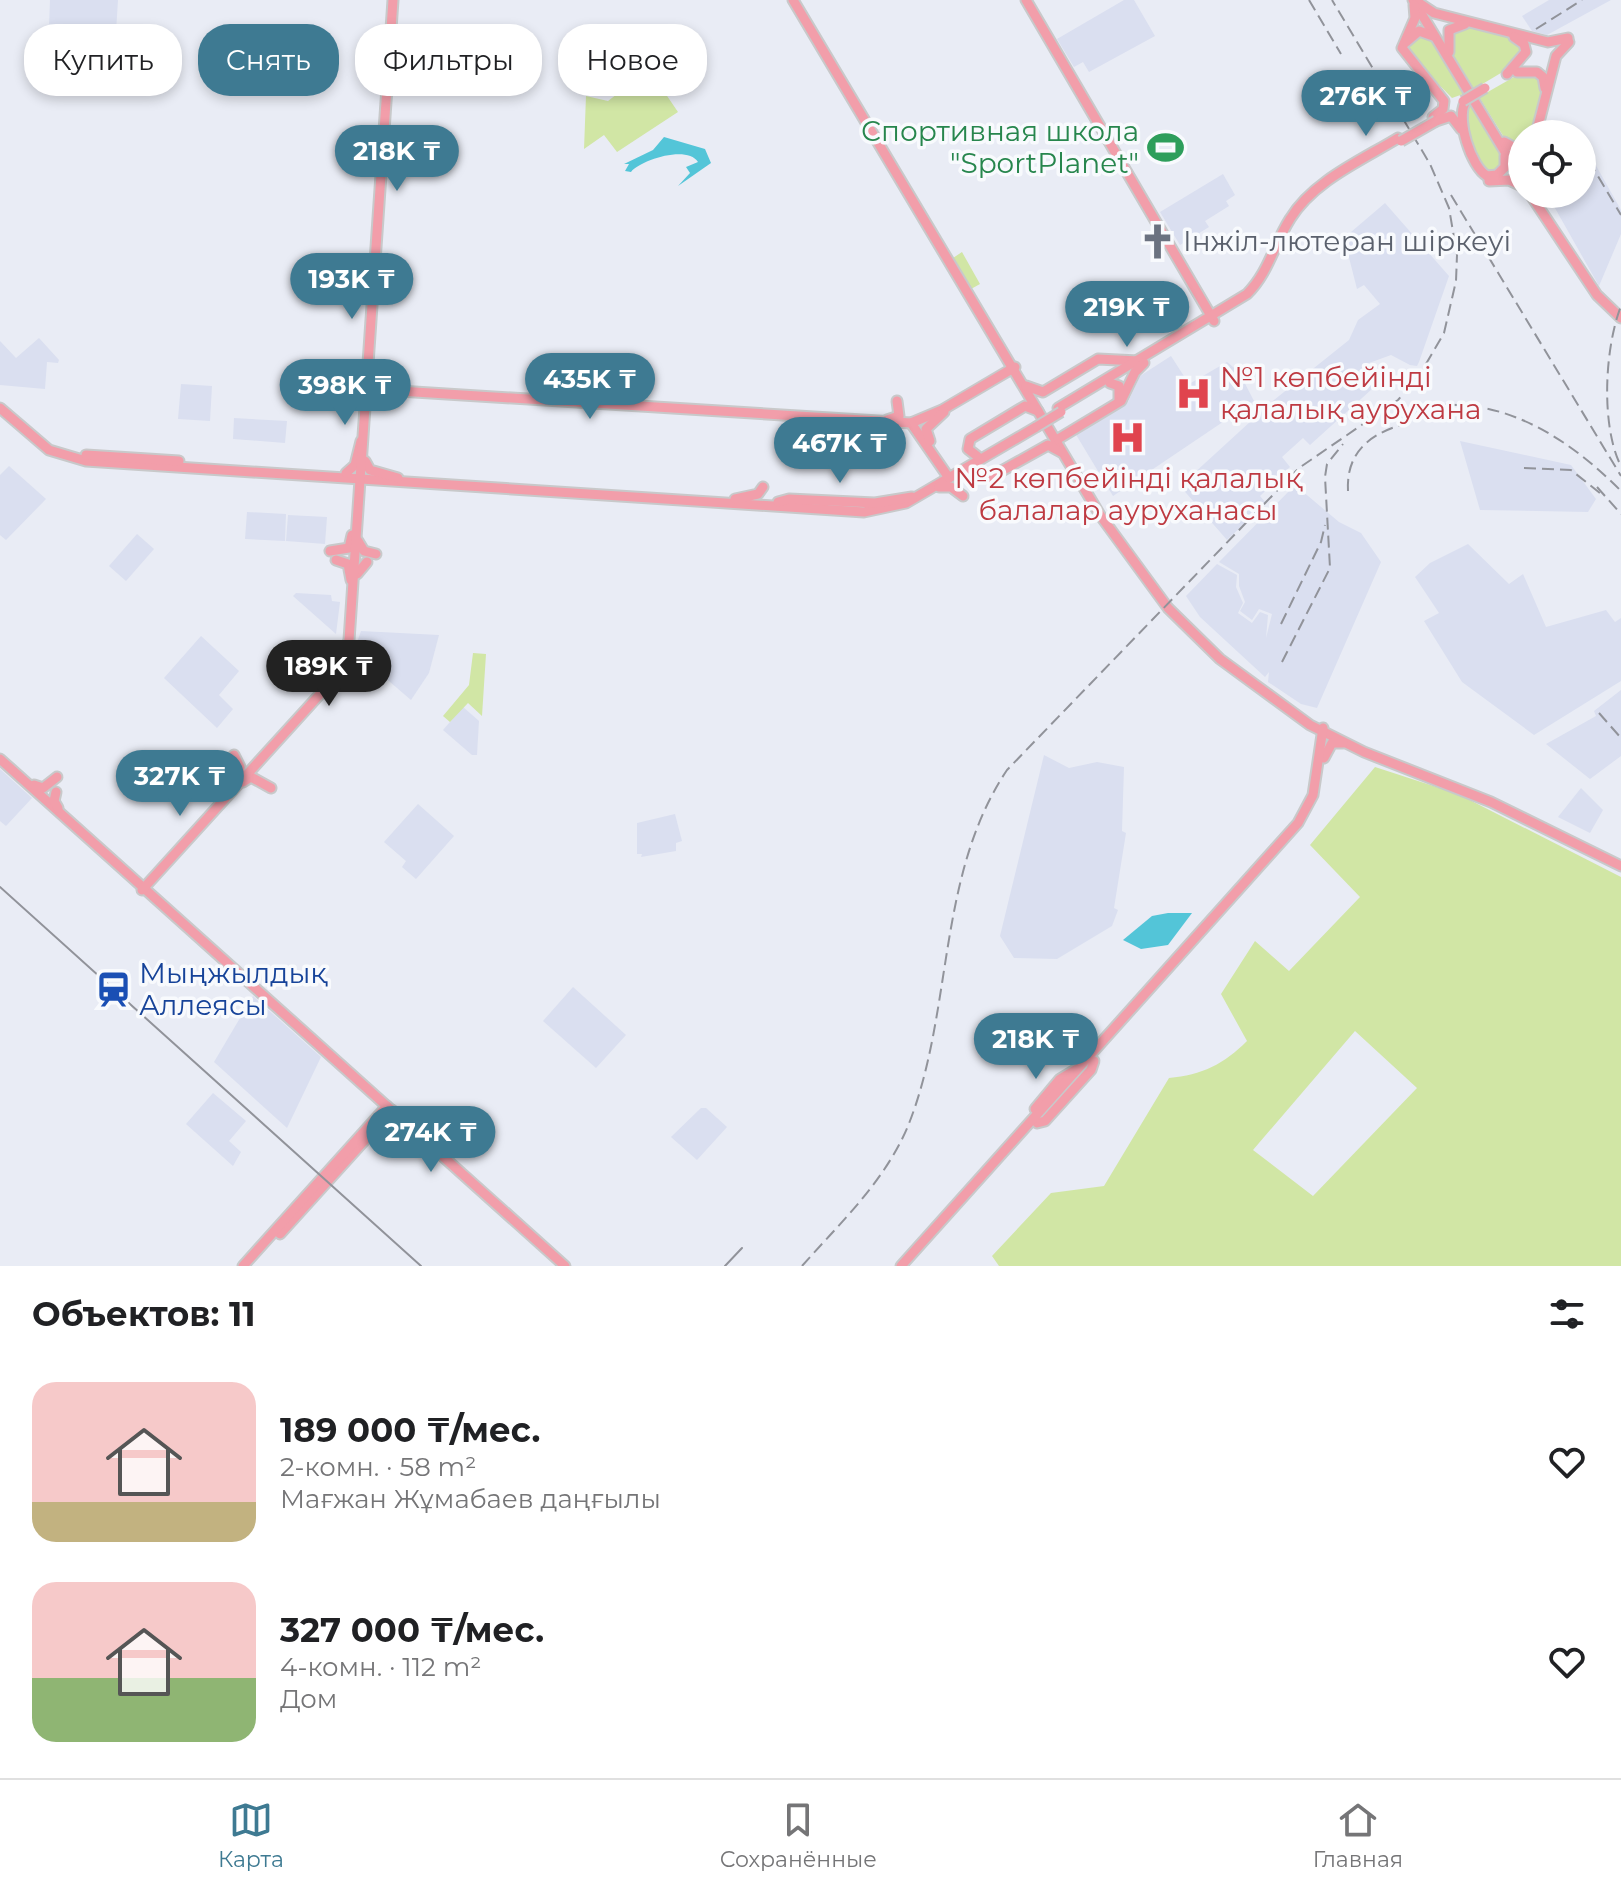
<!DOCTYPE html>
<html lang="ru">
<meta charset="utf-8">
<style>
:root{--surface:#fff;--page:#f6f6f6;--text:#202124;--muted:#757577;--line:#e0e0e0;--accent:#3e7a92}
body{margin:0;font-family:Montserrat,sans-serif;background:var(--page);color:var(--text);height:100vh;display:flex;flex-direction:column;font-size:30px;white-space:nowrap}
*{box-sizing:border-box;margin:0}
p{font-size:26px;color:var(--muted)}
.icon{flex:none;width:44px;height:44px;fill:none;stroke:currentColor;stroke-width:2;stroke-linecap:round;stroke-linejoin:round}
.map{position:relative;height:1266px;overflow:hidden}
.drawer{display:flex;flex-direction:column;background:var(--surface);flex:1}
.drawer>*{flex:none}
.top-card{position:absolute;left:24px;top:24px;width:800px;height:72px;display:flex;gap:16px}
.fabs{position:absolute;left:1508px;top:120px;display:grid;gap:16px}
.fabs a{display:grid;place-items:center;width:88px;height:88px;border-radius:50%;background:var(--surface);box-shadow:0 4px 12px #0003;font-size:40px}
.price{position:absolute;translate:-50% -68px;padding:0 18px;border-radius:28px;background:var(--accent);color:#fff;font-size:26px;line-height:52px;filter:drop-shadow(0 2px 4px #0008)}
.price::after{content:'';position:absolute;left:50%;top:48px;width:24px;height:18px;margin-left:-12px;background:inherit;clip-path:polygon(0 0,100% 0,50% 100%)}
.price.current{background:#222;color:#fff}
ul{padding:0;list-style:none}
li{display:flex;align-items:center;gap:24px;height:200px;padding:0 32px}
li span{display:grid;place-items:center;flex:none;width:224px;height:160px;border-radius:24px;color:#555}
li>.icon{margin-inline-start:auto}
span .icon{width:96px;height:96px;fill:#fffc;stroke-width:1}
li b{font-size:34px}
h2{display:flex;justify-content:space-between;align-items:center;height:96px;padding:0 32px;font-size:34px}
.chip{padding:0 28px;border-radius:32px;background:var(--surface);box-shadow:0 4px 12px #0003;font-size:28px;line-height:72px}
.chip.current{background:var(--accent);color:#fff}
.menu{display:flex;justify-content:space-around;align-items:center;height:112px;border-top:2px solid var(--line);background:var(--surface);font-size:22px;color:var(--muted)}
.menu a{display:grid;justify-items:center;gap:4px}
.menu .current{color:var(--accent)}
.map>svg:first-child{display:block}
.built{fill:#dadff0}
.green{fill:#d1e6a5;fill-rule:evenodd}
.water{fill:#53c5d8}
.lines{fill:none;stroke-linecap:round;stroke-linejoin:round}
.major-casing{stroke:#c8c9ca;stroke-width:13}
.major{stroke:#f29eaa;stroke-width:9}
.tram{stroke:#91939a;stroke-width:2}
.rail{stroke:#91939a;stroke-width:2;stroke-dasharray:12 6;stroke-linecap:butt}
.major-bridge-casing{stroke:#c8c9ca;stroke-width:13;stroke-linecap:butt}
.major-bridge{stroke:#f29eaa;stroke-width:9}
.labels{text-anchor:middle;stroke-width:7;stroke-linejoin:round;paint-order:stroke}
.leisure-label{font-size:28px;fill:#27864d;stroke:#f8fafd;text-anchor:end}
.worship-label{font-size:28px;fill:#5b616d;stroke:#f8fafd;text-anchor:start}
.health-label{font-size:28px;fill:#be3a42;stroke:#f8fafd;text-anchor:start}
.transit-label{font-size:28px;fill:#164399;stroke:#f8fafd;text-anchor:start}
</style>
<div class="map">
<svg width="1621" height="1266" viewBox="0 0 1621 1266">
<rect width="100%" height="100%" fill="#e9ecf5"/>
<!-- built -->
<g class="built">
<path d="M50,0H118L116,32L49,27Z"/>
<path d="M1124,0H1134L1155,36L1089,72L1083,62L1074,67L1057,39Z"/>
<path d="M1549,0H1611L1547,35L1532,31L1522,16Z"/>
<path d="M1590,155L1621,210V234L1599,286L1547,194H1582V160Z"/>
<path d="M1223,174L1235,195L1226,201L1229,206L1205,221L1209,227L1180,245L1160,212Z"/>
<path d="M1385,203L1449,276L1419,362L1417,366L1410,365L1391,355L1369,363L1382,380L1310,445L1303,438L1282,457L1290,467L1260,496L1266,503L1227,540L1180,486L1274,400L1349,340L1358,320L1380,304L1364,285L1357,289L1344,238Z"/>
<path d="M39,338L59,360L58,363L47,362L45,389L0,385V341L16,358Z"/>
<path d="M1171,356L1189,384L1227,362L1239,372L1254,401L1113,496L1075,433L1128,402L1140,376Z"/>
<path d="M181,384L212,386L210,421L178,419Z"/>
<path d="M234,418L287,421L285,443L233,439Z"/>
<path d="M1460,441L1571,465L1596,499L1588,512L1480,510Z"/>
<path d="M9,466L46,499L6,540L0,535V475Z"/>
<path d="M1295,485L1339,522L1361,533L1381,562L1317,708L1301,704L1268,682L1269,672L1265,677L1200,617L1186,596L1217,564L1237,575L1236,587L1243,603L1238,613L1252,623L1260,612L1268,615L1266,638L1272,614L1259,609L1252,620L1240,611L1245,602L1239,586V574L1219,562Z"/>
<path d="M247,512L286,514L285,541L245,539Z"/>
<path d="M288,515L327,517L325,544L286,541Z"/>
<path d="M137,534L154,549L126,581L109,566Z"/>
<path d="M1468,544L1509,584L1523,574L1546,627L1606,610L1615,622L1621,618V681L1534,735L1462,682L1424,621L1439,613L1415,577L1430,563Z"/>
<path d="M296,593L331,595L332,601L340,602L336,634L293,596Z"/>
<path d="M361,631L439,635L429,673L411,700L354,651Z"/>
<path d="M201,636L239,671L219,695L233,709L217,728L164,678Z"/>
<path d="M1621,690V756L1590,779L1546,744L1596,716L1594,711Z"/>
<path d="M463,707L479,721L477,755H472L443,730Z"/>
<path d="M1044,755L1069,768L1097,762L1124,767L1122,831L1126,833L1114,908L1118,910L1112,926L1057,959L1014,958L1000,936Z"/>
<path d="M0,769L32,798L6,826L0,821Z"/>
<path d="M1581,788L1603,810L1590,833L1558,817Z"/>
<path d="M418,804L454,836L416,879L402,867L406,861L384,842Z"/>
<path d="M675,814L682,841L676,843V851L641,857L642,854H637V823Z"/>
<path d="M573,987L626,1035L596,1068L543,1021Z"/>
<path d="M253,996L321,1057L287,1128L214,1062Z"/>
<path d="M213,1093L246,1121L229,1141L241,1152L233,1166L186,1124Z"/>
<path d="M701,1108H706L727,1127L697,1160L671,1137Z"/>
</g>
<!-- green -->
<g class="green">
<path d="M1463,26L1512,37L1524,48L1516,64L1474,89L1449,48L1454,27Z"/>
<path d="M1414,34L1432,37L1466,93L1452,98L1410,55L1408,41Z"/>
<path d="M588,39L611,40L605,95L585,93Z"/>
<path d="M618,42H638L653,62L615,88Z"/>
<path d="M655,65L669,85L663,90L678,112L617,152L604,135L584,149L586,96L608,101Z"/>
<path d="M1521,73H1537L1543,89L1531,134H1522V145L1505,139L1479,97Z"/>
<path d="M1471,102L1504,159L1496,174L1480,169L1463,116L1465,106Z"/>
<path d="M962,252L980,284L971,289L953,258Z"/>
<path d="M473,653L486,654L482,716L468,703L450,722L443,716L469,685Z"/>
<path d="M1375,767L1458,794L1621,877V1266H999L992,1256L1051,1193L1104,1186L1169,1078C1202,1075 1224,1064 1247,1041L1221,994L1255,941L1289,971L1360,897L1310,845ZM1355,1031L1417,1088L1313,1196L1253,1150Z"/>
</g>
<!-- water -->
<g class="water">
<path d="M664,137L705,149L711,163L678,186L690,173L686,167L698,162C687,145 641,160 631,172L625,171L629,164H624L653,150Z"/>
<path d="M1168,913H1192L1168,945L1141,949L1123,940L1152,916Z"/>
</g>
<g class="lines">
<defs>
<g id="major">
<path d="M793,0L1100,515L1168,608L1220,659L1310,725L1364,752L1491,802L1621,866"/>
<path d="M1026,0L1214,321"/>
<path d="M1413,0L1522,180"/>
<path d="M1419,3L1434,13L1548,42L1568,38"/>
<path d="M1414,5L1415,18L1402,48L1444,101L1443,109L1433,117"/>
<path d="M1406,42L1419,31L1433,36"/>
<path d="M1449,52V30L1465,24"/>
<path d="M1517,72H1537L1543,77L1545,88"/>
<path d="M1507,74L1526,52L1524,44L1514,37"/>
<path d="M1465,103C1456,119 1471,167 1487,176L1497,175L1505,167V156"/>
<path d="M1436,121L1451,116L1461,129"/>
<path d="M1536,134L1556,56L1569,42"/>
<path d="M1504,142L1513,147H1522"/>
<path d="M1489,181L1509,180L1522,186"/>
<path d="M1530,194L1597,295L1621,318"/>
<path d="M1110,383L1119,386V399"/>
<path d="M1026,386L1043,392L1098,359L1138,361"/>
<path d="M367,389L911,423L942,410L1015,367"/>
<path d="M0,408L49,450L86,461L864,512L906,503L1036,427"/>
<path d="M1058,408L1247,294C1269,272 1274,244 1290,219C1313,181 1362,160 1398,138"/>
<path d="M887,420L899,416L897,401"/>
<path d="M911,423L949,478"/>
<path d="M1058,439L1121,401L1135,372L1144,363"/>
<path d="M930,441L926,429L944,412"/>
<path d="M86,455L179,461"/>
<path d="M977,456L968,449L970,439L1025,406L1038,411"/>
<path d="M365,461L370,470L398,478"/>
<path d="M965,470L989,478L1048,445L1061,452"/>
<path d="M346,473L355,465L361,441"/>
<path d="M939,487H951L963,496"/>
<path d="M735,499L758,494L763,487"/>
<path d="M778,502L789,499L875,503L912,497"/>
<path d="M358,541L364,551L376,554"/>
<path d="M330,551L349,548L352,535"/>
<path d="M336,560L348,564L351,580"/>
<path d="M357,574L367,562"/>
<path d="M234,755L240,767L238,779"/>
<path d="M1324,758L1332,743H1343"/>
<path d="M0,759L565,1266"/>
<path d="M243,782L251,777L271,788"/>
<path d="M34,785L43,788L57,777"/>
<path d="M56,792L54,801L58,808"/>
<path d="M142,890L321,693L339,666L349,640L393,0"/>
<path d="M1035,1109L1060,1079L1075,1070"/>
<path d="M1037,1123L1045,1121L1091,1070L1094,1061"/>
<path d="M280,1234L392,1110"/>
<path d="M243,1266L387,1106"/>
<path d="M901,1266L1298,823L1313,795L1323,728"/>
</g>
</defs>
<!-- major casing -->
<use href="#major" class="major-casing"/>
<!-- major -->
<use href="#major" class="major"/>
<!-- tram -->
<g class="tram">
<path d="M0,887L421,1266"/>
<path d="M725,1266L742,1248"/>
</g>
<!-- rail -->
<g class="rail">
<path d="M1309,0L1341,54"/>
<path d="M1536,29L1582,0"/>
<path d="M1589,161L1621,215"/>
<path d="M1451,195L1621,476"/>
<path d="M1382,420C1473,379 1557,426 1621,491"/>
<path d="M1619,462C1601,421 1605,347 1621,306"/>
<path d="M1524,468L1571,470L1601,494"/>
<path d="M1597,487L1621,514"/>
<path d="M1348,491C1346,453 1369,434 1404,424"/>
<path d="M1281,624L1321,542L1325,525"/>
<path d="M1282,662L1330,568L1325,477L1327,464L1343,444"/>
<path d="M1599,713L1621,738"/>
<path d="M802,1266C841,1222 885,1181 908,1126C954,1011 936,876 1007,770L1299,468L1398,400L1419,376L1444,333L1456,281L1457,255L1449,208L1430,164L1332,0"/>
</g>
<defs>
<g id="major-bridge">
<path d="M1463,101L1485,88"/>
<path d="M1401,141L1436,121"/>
<path d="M1036,427L1061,412"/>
</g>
</defs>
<!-- major-bridge casing -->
<use href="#major-bridge" class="major-bridge-casing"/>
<!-- major-bridge -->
<use href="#major-bridge" class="major-bridge"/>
</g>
<!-- icons -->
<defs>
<symbol id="stadium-bare" viewBox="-9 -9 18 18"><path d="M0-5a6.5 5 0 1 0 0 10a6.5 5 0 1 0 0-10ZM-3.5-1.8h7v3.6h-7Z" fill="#2e9e5b" stroke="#f8fafd" stroke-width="2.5" paint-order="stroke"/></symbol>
<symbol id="church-bare" viewBox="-9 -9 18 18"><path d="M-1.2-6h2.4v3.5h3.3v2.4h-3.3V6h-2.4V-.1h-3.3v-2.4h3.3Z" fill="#6b7280" stroke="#f8fafd" stroke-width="2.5" paint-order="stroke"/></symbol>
<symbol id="hospital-bare" viewBox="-9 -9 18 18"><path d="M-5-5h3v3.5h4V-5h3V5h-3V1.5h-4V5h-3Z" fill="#e0444e" stroke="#f8fafd" stroke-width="2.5" paint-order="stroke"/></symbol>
<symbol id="station-bare" viewBox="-9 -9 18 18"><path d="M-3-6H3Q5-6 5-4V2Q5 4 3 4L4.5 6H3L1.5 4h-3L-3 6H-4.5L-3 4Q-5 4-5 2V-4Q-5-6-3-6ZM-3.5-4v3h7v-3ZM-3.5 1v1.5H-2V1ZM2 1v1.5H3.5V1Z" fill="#1a4fb4" stroke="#f8fafd" stroke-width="2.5" paint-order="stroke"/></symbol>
</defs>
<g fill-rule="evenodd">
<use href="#stadium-bare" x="1140" y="122" width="51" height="51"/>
<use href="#church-bare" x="1132" y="216" width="51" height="51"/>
<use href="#hospital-bare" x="1168" y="368" width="51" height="51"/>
<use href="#hospital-bare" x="1102" y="412" width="51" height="51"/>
<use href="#station-bare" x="88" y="964" width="51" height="51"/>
</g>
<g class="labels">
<!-- leisure labels -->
<g class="leisure-label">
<text x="1139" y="141">Спортивная школа<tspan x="1139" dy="32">"SportPlanet"</tspan></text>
</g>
<!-- worship labels -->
<g class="worship-label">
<text x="1183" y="251">Інжіл-лютеран шіркеуі</text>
</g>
<!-- health labels -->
<g class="health-label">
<text x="1220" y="387">№1 көпбейінді<tspan x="1220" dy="32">қалалық аурухана</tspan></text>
<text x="1128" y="488" text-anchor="middle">№2 көпбейінді қалалық<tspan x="1128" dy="32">балалар ауруханасы</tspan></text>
</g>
<!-- transit labels -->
<g class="transit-label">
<text x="139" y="983">Мыңжылдық<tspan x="139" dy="32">Аллеясы</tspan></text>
</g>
</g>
</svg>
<div class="fabs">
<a><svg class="icon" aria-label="locate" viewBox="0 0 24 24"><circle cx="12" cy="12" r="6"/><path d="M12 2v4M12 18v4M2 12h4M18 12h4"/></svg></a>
</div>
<b class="price" style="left:1366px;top:138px">276K ₸</b>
<b class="price" style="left:397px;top:193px">218K ₸</b>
<b class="price" style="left:352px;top:321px">193K ₸</b>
<b class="price" style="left:1127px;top:349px">219K ₸</b>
<b class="price" style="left:590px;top:421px">435K ₸</b>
<b class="price" style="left:345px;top:427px">398K ₸</b>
<b class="price" style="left:840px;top:485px">467K ₸</b>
<b class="price current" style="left:329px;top:708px">189K ₸</b>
<b class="price" style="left:180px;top:818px">327K ₸</b>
<b class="price" style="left:1036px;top:1081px">218K ₸</b>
<b class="price" style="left:431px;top:1174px">274K ₸</b>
<div class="top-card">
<a class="chip">Купить</a>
<a class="chip current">Снять</a>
<a class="chip">Фильтры</a>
<a class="chip">Новое</a>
</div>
</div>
<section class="drawer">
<h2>Объектов: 11<svg class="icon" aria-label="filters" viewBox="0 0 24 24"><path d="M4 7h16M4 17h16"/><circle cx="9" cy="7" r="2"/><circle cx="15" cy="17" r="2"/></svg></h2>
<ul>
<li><span style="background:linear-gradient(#f6c9c9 75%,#c2b280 0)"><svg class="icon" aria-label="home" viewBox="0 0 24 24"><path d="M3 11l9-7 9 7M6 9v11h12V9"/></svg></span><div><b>189 000 ₸/мес.</b><p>2-комн. · 58 m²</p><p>Мағжан Жұмабаев даңғылы</p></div><svg class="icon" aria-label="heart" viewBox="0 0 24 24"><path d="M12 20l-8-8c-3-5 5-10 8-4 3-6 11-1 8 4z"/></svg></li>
<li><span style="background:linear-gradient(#f6c9c9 60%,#8fb573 0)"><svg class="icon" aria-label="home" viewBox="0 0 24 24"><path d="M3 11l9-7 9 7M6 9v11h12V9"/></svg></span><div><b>327 000 ₸/мес.</b><p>4-комн. · 112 m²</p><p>Дом</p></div><svg class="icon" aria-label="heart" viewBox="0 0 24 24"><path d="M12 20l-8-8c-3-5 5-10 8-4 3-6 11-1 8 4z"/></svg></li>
</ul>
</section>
<nav class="menu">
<a class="current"><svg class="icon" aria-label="map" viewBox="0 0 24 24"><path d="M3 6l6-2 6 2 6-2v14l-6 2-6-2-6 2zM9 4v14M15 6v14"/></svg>Карта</a>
<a><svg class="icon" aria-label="saved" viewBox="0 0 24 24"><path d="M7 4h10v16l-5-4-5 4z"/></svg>Сохранённые</a>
<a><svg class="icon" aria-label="home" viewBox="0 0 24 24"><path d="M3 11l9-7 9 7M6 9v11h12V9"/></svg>Главная</a>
</nav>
